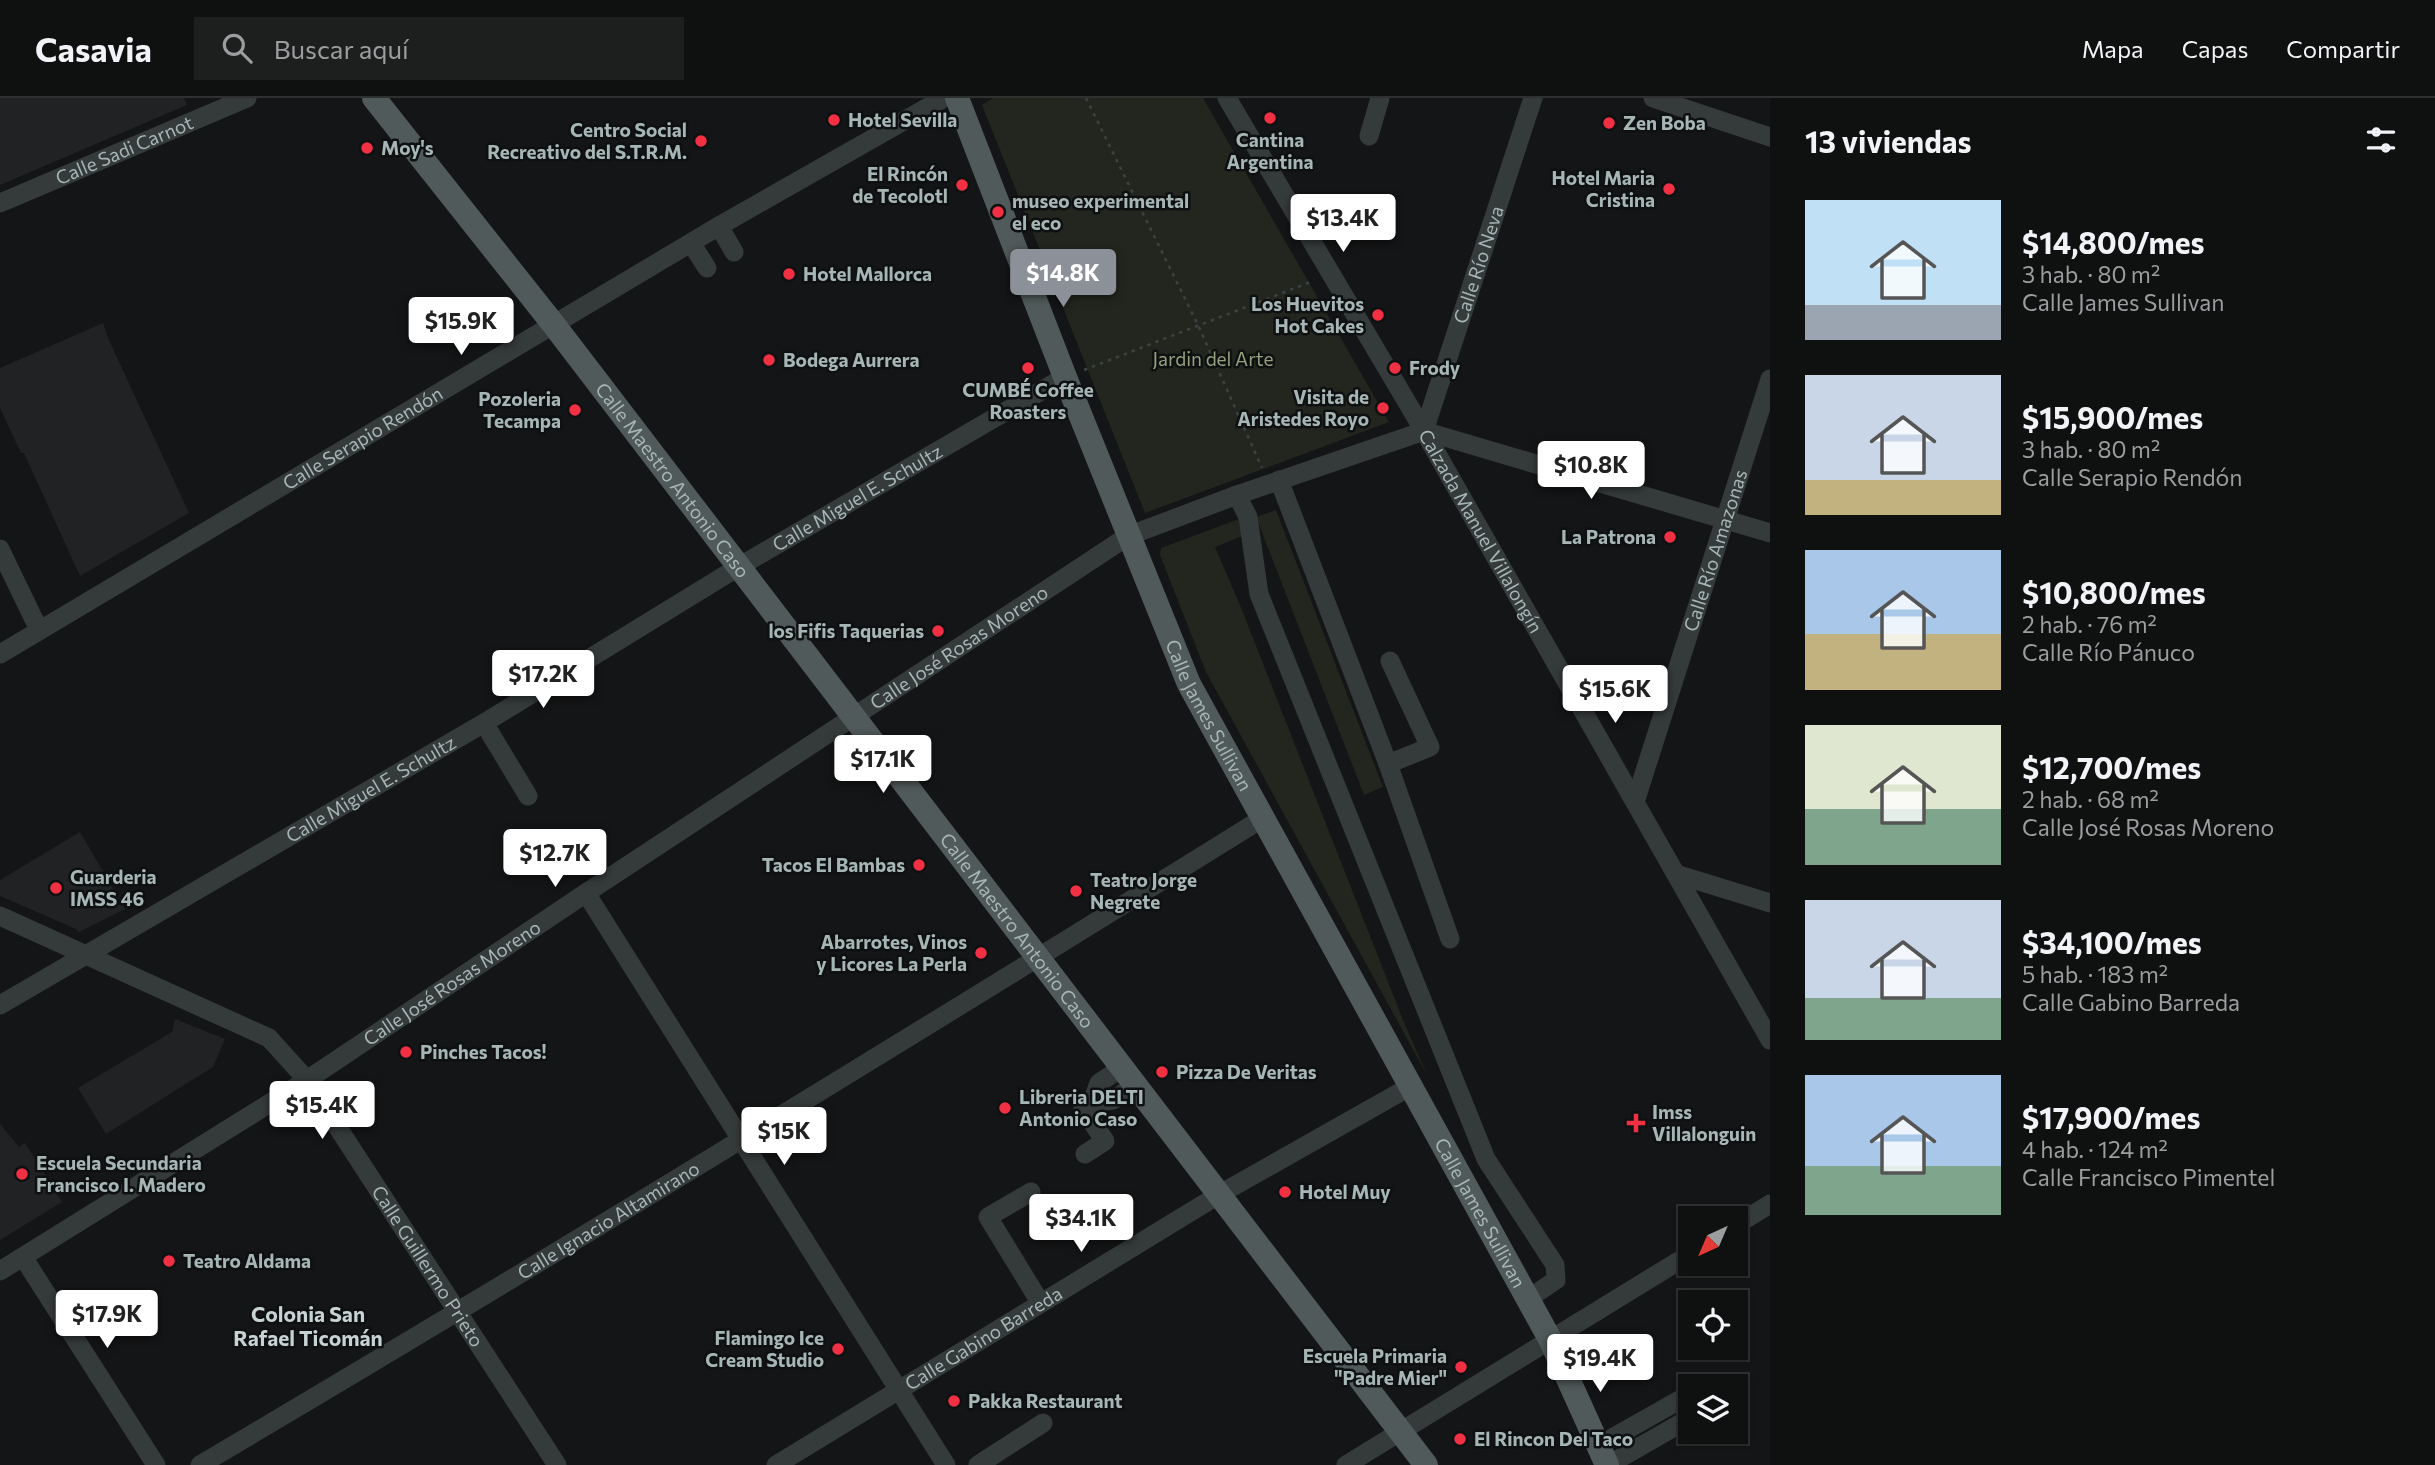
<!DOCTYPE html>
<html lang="es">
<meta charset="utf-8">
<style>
:root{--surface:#0f1010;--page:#1d1e1e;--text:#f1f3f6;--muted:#9b9d9f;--line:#2f3030;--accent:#8c9099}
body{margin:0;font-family:Commissioner,sans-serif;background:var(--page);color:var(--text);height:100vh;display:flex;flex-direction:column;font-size:26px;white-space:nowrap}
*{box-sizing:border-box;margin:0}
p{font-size:23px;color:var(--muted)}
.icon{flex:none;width:38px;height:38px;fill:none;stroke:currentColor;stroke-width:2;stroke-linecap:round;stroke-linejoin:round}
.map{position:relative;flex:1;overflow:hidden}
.sheet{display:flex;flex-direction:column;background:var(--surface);width:665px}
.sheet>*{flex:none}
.needle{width:46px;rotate:224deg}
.fabs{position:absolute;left:1678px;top:1108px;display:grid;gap:14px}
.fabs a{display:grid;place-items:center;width:70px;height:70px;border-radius:0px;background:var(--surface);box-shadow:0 2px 5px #0004,0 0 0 2px var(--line);font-size:35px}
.price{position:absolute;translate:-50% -60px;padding:0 16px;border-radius:7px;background:#fff;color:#222;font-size:23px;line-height:46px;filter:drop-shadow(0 2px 4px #0008)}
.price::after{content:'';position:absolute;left:50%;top:42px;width:21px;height:16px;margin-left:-10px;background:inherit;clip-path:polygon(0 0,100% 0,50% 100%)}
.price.current{background:var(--accent);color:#fff}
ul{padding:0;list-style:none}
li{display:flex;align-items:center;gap:21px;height:175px;padding:0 35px}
li span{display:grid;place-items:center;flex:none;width:196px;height:140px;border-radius:0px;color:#555}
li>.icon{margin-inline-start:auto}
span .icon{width:84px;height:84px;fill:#fffc;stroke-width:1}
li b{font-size:30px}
h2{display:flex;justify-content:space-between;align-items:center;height:84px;padding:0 35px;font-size:30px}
header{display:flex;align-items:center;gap:42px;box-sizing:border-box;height:98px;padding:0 35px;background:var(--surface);border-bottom:2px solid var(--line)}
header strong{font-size:33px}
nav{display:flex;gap:38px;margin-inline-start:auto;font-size:24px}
.search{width:490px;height:63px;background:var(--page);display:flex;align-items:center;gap:18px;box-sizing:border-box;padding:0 24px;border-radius:0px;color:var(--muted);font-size:26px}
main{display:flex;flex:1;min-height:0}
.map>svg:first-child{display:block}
.built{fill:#202223}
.green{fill:#23261e}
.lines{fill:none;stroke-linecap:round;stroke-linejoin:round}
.path{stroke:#3b4241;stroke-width:2.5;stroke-dasharray:3.5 5;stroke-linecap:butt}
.minor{stroke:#353a3b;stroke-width:19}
.major{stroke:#515a5a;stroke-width:24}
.poi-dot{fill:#f13044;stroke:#0f1011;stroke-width:2.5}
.labels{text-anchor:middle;stroke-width:5;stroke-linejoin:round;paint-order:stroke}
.poi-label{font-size:19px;font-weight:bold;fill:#a6b6b5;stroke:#0f1011;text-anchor:start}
.street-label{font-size:19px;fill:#a6b6b5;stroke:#0f1011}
.park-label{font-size:19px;fill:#96a17d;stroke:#0f1011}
.neighbourhood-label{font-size:21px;font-weight:bold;fill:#c7d2d2;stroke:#0f1011}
</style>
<header>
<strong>Casavia</strong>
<div class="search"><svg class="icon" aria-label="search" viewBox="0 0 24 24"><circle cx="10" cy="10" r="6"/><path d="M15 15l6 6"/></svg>Buscar aquí</div>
<nav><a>Mapa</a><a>Capas</a><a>Compartir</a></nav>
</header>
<main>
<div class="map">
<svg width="1770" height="1367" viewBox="0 0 1770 1367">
<rect width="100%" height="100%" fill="#141516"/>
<!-- built -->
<g class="built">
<path d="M0,0H184L187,7L0,87Z"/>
<path d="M103,225L108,240L189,415L80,478L24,355H21L0,310V270Z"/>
<path d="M80,734L125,811L79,834L76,831L0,798V782Z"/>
<path d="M175,921L225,941L213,969L106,1036L78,990L172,934Z"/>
<path d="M0,1026L19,1049L25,1045L62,1104L0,1142Z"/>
</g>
<!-- green -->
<g class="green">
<path d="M993,0H1203L1389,324L1145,415L982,7Z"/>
<path d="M1276,412L1383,689L1364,697L1256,419Z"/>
<path d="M1239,421L1245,437L1215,449L1242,512L1405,927L1427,977L1206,574L1160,457L1161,450Z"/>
</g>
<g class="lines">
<!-- path -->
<g class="path">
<path d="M1086,0L1198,227L1262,370"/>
<path d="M1084,272L1313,183"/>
</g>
<!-- minor -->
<g class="minor">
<path id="s1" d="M1227,0L1424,333L1770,942"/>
<path d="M1653,0L1770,39"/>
<path d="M1369,38L1380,0"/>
<path id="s2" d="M0,105L247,0"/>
<path d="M719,128L734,154"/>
<path d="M691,145L707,170"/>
<path d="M1424,333L1770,435"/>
<path id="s3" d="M1424,333L1533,0"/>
<path d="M1279,382L1388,666L1430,649L1390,563"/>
<path d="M1237,397L1248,419L1259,496L1486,1061L1555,1167L1556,1182L1528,1201"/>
<path d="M0,451L39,532"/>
<path id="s4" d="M0,556L719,128L944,0"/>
<path d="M484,625L528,698"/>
<path d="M1388,666L1450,841"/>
<path id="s5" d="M1635,704L1770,281"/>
<path d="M1676,776L1770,805"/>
<path d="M586,795L946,1367"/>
<path id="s6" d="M0,818L269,940L307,982L557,1367"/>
<path id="s7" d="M0,907L484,625L740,468L1065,279"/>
<path d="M1092,1005L1099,985L1121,970"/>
<path d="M1085,1056L1105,1043L1083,1011L1092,1005L1113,1002L1135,987"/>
<path d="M1031,1094L988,1119L1040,1204"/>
<path d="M1736,1127L1770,1106"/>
<path d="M23,1159L156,1367"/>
<path id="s8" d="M0,1173L307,982L586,795L1128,438L1237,397L1424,333"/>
<path d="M1705,1288L1712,1284"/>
<path d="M1598,1348L1690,1296"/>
<path id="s9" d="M200,1367C557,1156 911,939 1263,720"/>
<path id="s10" d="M776,1367L1220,1096L1411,988"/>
<path d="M978,1367L1043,1325"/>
<path d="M1346,1367L1690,1156"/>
<path d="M1608,1367L1690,1320"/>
</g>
<!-- major -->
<g class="major">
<path id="s11" d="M374,0L554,227L1426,1367"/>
<path id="s12" d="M957,0L1065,279L1189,586L1551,1243L1607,1367"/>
</g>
</g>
<!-- markers -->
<g class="poi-dot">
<circle cx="1270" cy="20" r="7"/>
<circle cx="834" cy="22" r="7"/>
<circle cx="1609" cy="25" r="7"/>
<circle cx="701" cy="43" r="7"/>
<circle cx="367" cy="50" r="7"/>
<circle cx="962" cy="87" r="7"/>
<circle cx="1669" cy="91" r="7"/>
<circle cx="998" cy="114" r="7"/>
<circle cx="789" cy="176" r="7"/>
<circle cx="1378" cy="217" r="7"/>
<circle cx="769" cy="262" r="7"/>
<circle cx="1028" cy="270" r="7"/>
<circle cx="1395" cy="270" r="7"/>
<circle cx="1383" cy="310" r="7"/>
<circle cx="575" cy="312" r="7"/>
<circle cx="1670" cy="439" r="7"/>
<circle cx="938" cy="533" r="7"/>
<circle cx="919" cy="767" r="7"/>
<circle cx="56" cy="790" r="7"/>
<circle cx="1076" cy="793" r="7"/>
<circle cx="981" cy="855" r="7"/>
<circle cx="406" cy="954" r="7"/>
<circle cx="1162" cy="974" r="7"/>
<circle cx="1005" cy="1010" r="7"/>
<path d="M1632.5 1014.5h7v7h7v7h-7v7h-7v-7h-7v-7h7z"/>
<circle cx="22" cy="1076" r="7"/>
<circle cx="1285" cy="1094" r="7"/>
<circle cx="169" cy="1163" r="7"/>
<circle cx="838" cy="1251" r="7"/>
<circle cx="1461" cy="1269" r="7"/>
<circle cx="954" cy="1303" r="7"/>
<circle cx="1460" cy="1341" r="7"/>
</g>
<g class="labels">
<!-- poi labels -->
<g class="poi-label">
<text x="848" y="29">Hotel Sevilla</text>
<text x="1623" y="32">Zen Boba</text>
<text x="687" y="39" text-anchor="end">Centro Social<tspan x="687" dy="22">Recreativo del S.T.R.M.</tspan></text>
<text x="1270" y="49" text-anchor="middle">Cantina<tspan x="1270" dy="22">Argentina</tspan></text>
<text x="381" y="57">Moy's</text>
<text x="948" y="83" text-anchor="end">El Rincón<tspan x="948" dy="22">de Tecolotl</tspan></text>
<text x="1655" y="87" text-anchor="end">Hotel Maria<tspan x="1655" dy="22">Cristina</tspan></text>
<text x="1012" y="110">museo experimental<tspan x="1012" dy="22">el eco</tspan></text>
<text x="803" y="183">Hotel Mallorca</text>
<text x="1364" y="213" text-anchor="end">Los Huevitos<tspan x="1364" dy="22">Hot Cakes</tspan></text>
<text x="783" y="269">Bodega Aurrera</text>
<text x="1409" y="277">Frody</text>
<text x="1028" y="299" text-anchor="middle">CUMBÉ Coffee<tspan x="1028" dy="22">Roasters</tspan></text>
<text x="1369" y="306" text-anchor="end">Visita de<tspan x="1369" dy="22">Aristedes Royo</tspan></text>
<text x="561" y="308" text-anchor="end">Pozoleria<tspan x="561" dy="22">Tecampa</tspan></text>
<text x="1656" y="446" text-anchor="end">La Patrona</text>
<text x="924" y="540" text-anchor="end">los Fifis Taquerias</text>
<text x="905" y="774" text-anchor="end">Tacos El Bambas</text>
<text x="70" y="786">Guarderia<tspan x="70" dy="22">IMSS 46</tspan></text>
<text x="1090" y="789">Teatro Jorge<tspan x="1090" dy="22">Negrete</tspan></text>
<text x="967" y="851" text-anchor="end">Abarrotes, Vinos<tspan x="967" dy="22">y Licores La Perla</tspan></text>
<text x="420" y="961">Pinches Tacos!</text>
<text x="1176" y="981">Pizza De Veritas</text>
<text x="1019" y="1006">Libreria DELTI<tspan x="1019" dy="22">Antonio Caso</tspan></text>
<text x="1652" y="1021">Imss<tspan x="1652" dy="22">Villalonguin</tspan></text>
<text x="36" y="1072">Escuela Secundaria<tspan x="36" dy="22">Francisco I. Madero</tspan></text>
<text x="1299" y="1101">Hotel Muy</text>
<text x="183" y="1170">Teatro Aldama</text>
<text x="824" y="1247" text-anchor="end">Flamingo Ice<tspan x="824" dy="22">Cream Studio</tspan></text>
<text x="1447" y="1265" text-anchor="end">Escuela Primaria<tspan x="1447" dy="22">"Padre Mier"</tspan></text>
<text x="968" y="1310">Pakka Restaurant</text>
<text x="1474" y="1348">El Rincon Del Taco</text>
</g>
<!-- street labels -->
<g class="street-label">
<text dy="7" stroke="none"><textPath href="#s2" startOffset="135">Calle Sadi Carnot</textPath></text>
<text dy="7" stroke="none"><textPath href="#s3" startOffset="175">Calle Río Neva</textPath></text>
<text dy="7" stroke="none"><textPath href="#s4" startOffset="422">Calle Serapio Rendón</textPath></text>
<text dy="7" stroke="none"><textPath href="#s11" startOffset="485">Calle Maestro Antonio Caso</textPath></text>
<text dy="7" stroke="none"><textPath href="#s7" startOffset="996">Calle Miguel E. Schultz</textPath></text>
<text dy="7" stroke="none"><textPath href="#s1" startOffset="502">Calzada Manuel Villalongín</textPath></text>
<text dy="7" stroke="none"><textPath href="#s5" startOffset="264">Calle Río Amazonas</textPath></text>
<text dy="7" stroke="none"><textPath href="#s8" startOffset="1144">Calle José Rosas Moreno</textPath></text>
<text dy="7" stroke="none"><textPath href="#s12" startOffset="667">Calle James Sullivan</textPath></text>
<text dy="7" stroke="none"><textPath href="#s7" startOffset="429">Calle Miguel E. Schultz</textPath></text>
<text dy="7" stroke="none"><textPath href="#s11" startOffset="1052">Calle Maestro Antonio Caso</textPath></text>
<text dy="7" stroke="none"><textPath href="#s8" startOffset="536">Calle José Rosas Moreno</textPath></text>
<text dy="7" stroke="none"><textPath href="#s12" startOffset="1234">Calle James Sullivan</textPath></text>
<text dy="7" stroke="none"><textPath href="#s9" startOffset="476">Calle Ignacio Altamirano</textPath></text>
<text dy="7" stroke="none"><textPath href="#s6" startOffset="574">Calle Guillermo Prieto</textPath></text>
<text dy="7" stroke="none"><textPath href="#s10" startOffset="243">Calle Gabino Barreda</textPath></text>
</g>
<!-- park labels -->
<g class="park-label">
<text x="1213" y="268">Jardin del Arte</text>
</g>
<!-- neighbourhood labels -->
<g class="neighbourhood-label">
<text x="308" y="1224">Colonia San<tspan x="308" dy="24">Rafael Ticomán</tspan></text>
</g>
</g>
</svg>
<div class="fabs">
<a><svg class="needle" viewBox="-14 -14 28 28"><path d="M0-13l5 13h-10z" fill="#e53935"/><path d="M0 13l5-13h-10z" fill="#9b9d9f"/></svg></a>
<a><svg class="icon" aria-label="locate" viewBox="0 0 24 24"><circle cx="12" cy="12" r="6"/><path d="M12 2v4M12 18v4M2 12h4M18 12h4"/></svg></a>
<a><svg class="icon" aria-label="layers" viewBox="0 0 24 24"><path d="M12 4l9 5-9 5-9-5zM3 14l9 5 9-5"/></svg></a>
</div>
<b class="price" style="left:1343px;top:156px">$13.4K</b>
<b class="price current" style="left:1063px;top:211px">$14.8K</b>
<b class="price" style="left:461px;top:259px">$15.9K</b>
<b class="price" style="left:1591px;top:403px">$10.8K</b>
<b class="price" style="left:543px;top:612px">$17.2K</b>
<b class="price" style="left:1615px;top:627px">$15.6K</b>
<b class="price" style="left:883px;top:697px">$17.1K</b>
<b class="price" style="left:555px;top:791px">$12.7K</b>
<b class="price" style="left:322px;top:1043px">$15.4K</b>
<b class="price" style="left:784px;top:1069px">$15K</b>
<b class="price" style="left:1081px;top:1156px">$34.1K</b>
<b class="price" style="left:107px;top:1252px">$17.9K</b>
<b class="price" style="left:1600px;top:1296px">$19.4K</b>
</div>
<section class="sheet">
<h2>13 viviendas<svg class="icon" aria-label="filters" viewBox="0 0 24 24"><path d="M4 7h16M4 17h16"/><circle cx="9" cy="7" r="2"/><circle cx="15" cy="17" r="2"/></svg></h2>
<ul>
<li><span style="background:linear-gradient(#bfe0f5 75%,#9aa5b1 0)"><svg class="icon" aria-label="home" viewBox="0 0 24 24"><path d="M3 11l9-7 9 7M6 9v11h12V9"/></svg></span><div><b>$14,800/mes</b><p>3 hab. · 80 m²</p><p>Calle James Sullivan</p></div></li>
<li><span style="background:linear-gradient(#c9d6e8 75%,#c2b280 0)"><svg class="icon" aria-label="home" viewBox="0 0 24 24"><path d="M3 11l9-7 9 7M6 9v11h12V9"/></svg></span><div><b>$15,900/mes</b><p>3 hab. · 80 m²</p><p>Calle Serapio Rendón</p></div></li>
<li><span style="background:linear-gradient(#a9c7e8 60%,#c2b280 0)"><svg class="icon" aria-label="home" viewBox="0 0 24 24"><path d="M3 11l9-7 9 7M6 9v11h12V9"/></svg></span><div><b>$10,800/mes</b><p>2 hab. · 76 m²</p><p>Calle Río Pánuco</p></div></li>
<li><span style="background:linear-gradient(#dfe7d0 60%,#7fa58c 0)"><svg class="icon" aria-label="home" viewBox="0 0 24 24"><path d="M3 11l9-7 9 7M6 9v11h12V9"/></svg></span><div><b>$12,700/mes</b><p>2 hab. · 68 m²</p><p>Calle José Rosas Moreno</p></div></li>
<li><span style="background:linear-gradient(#c9d6e8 70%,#7fa58c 0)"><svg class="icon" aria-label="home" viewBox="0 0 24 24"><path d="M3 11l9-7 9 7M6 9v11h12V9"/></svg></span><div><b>$34,100/mes</b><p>5 hab. · 183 m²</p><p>Calle Gabino Barreda</p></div></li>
<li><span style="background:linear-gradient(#a9c7e8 65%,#7fa58c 0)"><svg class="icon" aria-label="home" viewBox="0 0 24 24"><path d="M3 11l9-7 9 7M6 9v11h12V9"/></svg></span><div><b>$17,900/mes</b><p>4 hab. · 124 m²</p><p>Calle Francisco Pimentel</p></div></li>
</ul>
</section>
</main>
